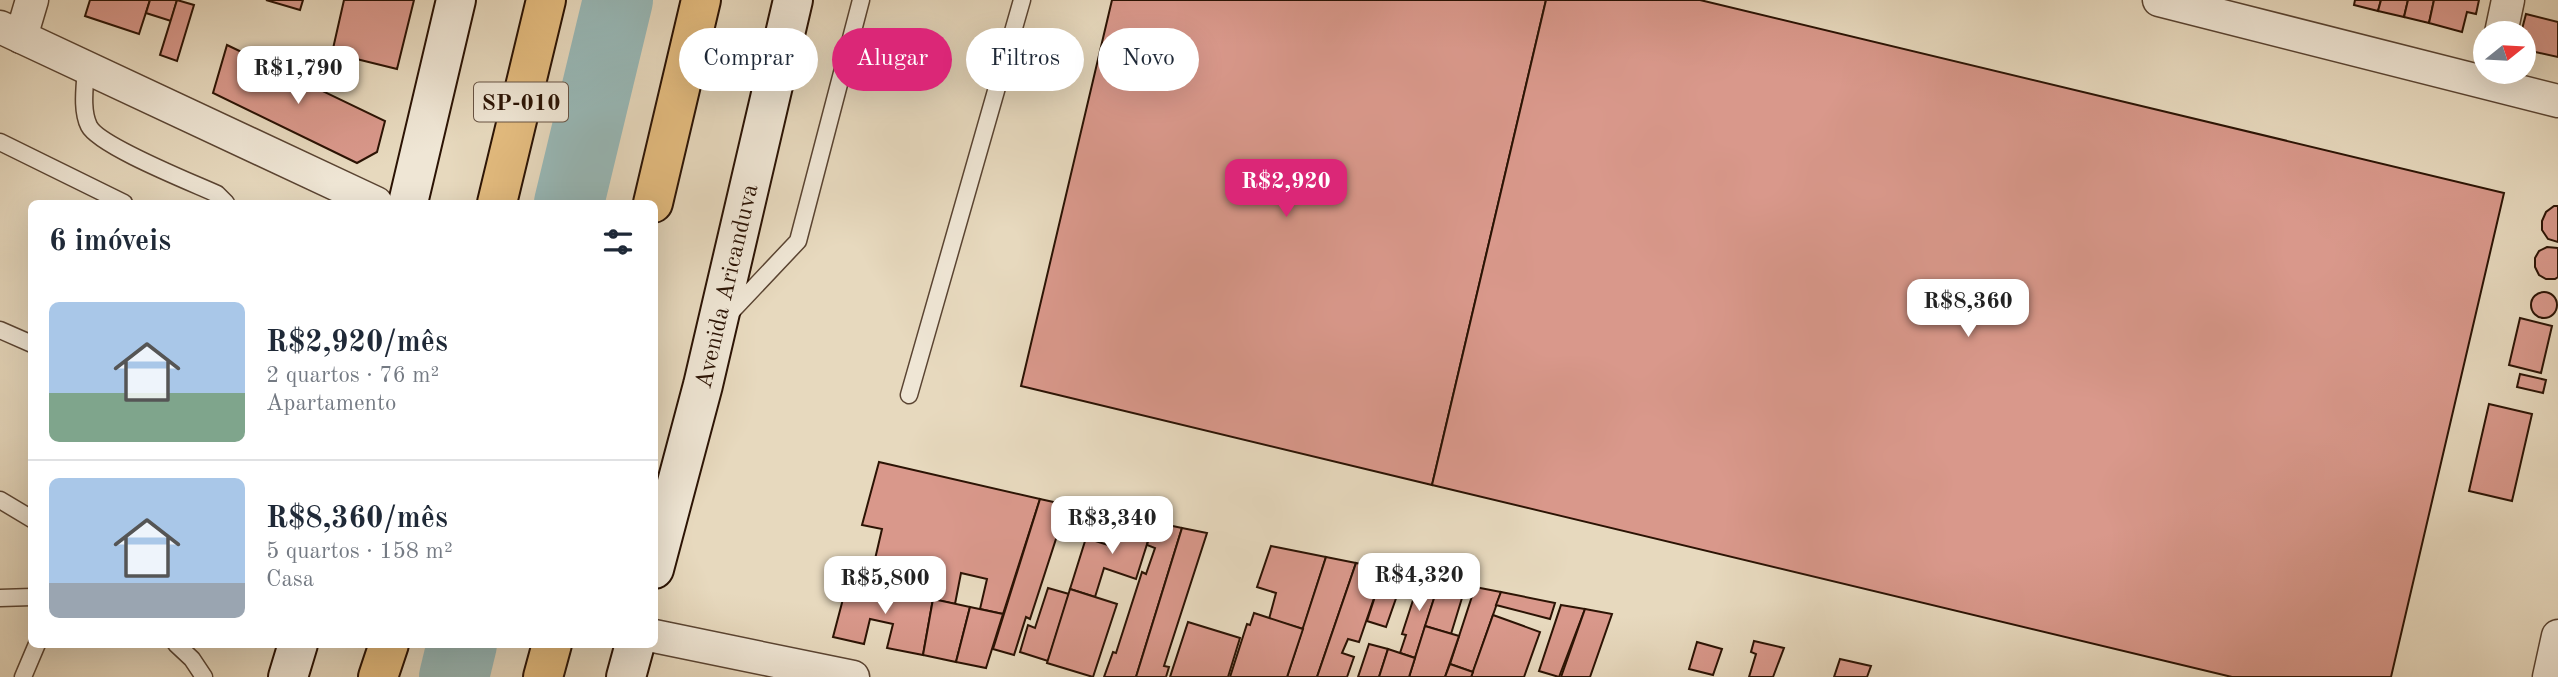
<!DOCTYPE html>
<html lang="pt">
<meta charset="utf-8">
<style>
:root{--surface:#fff;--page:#f2f2f3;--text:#1f2937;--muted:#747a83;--line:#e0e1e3;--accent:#db2777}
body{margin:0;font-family:"Old Standard TT",serif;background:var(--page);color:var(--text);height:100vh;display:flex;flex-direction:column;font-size:26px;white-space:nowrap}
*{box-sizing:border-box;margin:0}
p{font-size:23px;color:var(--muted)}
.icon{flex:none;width:38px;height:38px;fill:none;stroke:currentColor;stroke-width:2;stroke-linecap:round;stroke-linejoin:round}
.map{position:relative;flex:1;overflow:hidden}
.sheet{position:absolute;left:28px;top:200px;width:630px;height:448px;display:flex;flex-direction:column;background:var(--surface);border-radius:10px;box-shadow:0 7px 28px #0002}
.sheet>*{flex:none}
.guide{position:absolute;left:679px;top:28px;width:665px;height:63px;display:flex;gap:14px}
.needle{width:46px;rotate:72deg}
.buttons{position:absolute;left:2473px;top:21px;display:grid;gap:14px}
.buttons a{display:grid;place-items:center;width:63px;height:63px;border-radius:50%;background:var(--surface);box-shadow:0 7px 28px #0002;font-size:35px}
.price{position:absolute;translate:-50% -60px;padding:0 16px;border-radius:14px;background:#fff;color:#222;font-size:23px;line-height:46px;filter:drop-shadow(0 2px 4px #0008)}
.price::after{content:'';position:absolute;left:50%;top:42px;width:21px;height:16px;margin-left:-10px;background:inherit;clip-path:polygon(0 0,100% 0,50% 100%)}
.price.current{background:var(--accent);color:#fff}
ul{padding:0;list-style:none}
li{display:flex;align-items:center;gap:21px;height:175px;padding:0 21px}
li+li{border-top:2px solid var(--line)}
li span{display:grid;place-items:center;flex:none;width:196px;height:140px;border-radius:10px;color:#555}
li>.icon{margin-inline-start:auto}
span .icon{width:84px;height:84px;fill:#fffc;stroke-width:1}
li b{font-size:30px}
h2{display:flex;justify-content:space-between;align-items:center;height:84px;padding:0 21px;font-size:30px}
.tag{padding:0 24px;border-radius:32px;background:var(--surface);box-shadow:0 7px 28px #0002;font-size:24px;line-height:63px}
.tag.current{background:var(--accent);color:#fff}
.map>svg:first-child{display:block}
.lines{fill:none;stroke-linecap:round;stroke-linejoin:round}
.river{stroke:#98b9b8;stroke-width:70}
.building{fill:#d9988b;stroke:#2b1304;stroke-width:2}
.lane-casing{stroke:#5a4432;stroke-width:19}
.street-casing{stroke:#5a4432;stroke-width:35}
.secondary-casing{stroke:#2b1304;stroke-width:42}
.highway-casing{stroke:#2b1304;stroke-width:42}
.lane{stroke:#efe6d5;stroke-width:16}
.street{stroke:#efe6d5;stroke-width:32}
.secondary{stroke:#efe6d5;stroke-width:38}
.highway{stroke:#e4bc7f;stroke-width:38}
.labels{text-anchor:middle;stroke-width:7;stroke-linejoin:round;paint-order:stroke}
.shield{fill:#efe6d5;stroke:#665243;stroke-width:2}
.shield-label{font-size:23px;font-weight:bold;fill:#2b1304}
.street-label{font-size:24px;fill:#2b1304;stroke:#efe6d5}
</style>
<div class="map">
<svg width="2558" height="677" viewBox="0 0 2558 677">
<rect width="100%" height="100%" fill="#e7d9be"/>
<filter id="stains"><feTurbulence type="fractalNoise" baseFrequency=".00286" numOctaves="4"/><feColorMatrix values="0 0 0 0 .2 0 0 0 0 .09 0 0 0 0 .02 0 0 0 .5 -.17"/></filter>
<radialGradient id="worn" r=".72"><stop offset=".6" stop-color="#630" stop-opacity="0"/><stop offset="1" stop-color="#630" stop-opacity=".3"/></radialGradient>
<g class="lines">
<!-- river -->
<g class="river">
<path d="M569,203L618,0"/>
<path d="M454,677L462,644"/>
</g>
</g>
<!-- building -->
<g class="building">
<path d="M90,0H150L139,34L85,16Z"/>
<path d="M150,0H177L171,21L146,13Z"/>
<path d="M177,0L194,5L177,61L160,55Z"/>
<path d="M266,0H303L300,10Z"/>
<path d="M344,0H414L397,69L332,53Z"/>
<path d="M1112,0H1546L1432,485L1021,386Z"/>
<path d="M1546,0H1700L2504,193L2391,677H2232L1432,485Z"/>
<path d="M2355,0H2381L2378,11L2354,5Z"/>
<path d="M2381,0H2408L2404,17L2378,11Z"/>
<path d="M2408,0H2434L2429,23L2404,17Z"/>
<path d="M2434,0H2479L2476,14L2467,12L2462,32L2429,23Z"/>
<path d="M2526,14L2558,22V57L2531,51L2524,43V33H2521Z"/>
<path d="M227,45L385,121L377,152L357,163L213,93Z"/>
<path d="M2554,206H2558V242L2548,239L2542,230V221L2546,212Z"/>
<path d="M2547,247L2558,248V277L2555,279H2546L2539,275L2535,267V258L2539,251Z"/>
<circle cx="2544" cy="305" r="13"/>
<path d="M2520,318L2552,326L2541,373L2509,365Z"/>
<path d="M2520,374L2546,380L2543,393L2517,387Z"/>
<path d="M2489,404L2532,414L2512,501L2469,491Z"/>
<path d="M879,462L1040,499L1003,614L980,609L987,579L961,573L955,604L869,585L882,529L862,525Z"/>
<path d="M1040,499L1067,505L1030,619L1026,617L1014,655L993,649Z"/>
<path d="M1128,517L1154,522L1136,579L1104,568L1095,597L1070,589L1086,538L1108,545L1114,527L1123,530Z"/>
<path d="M1154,522L1182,528L1136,677H1104L1113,652L1116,653L1142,572L1146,574L1155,548L1147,545Z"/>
<path d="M1182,528L1207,533L1164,666L1169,667L1166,677H1136Z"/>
<path d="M1271,546L1326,557L1303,629L1269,619L1276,593L1257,587Z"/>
<path d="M1326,557L1356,563L1317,677H1287Z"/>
<path d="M1356,563L1384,569L1359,642L1348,639L1342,653L1354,657L1347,677H1317Z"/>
<path d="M1384,569L1413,575L1408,589L1400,587L1386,627L1367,621Z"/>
<path d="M1413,575L1440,580L1415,658L1400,653L1406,635L1402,634L1416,591L1408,589Z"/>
<path d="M848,580L933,599L923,655L887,648L893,624L870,619L864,644L833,637Z"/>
<path d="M1440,580L1460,584L1456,596L1462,598L1451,634L1425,626Z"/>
<path d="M1475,587L1501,592L1473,672L1450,664Z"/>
<path d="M1048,588L1069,594L1048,661L1020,652L1028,625L1035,628Z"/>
<path d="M1070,589L1117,604L1093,677L1047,663Z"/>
<path d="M1501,592L1555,603L1550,619L1496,605Z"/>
<path d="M933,599L970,607L956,662L923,655Z"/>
<path d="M1561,605L1585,609L1559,677L1539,671Z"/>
<path d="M970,607L1003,614L986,668L956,662Z"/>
<path d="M1585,609L1612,614L1590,677H1561Z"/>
<path d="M1254,613L1303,629L1287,677H1230L1247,624L1250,625Z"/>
<path d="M1493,615L1540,632L1524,677H1471Z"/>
<path d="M1188,622L1240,638L1228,677H1170Z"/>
<path d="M1425,626L1459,636L1445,677H1409Z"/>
<path d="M1754,641L1784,648L1773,677H1749L1756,654L1751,652Z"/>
<path d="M1697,642L1722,649L1713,675L1689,669Z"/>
<path d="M1369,644L1388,649L1379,677H1358Z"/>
<path d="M1388,649L1415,658L1409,677H1379Z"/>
<path d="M1840,659L1871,666L1867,677H1834Z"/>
<path d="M1450,664L1473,672L1471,677H1445Z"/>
</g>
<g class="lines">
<defs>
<g id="lane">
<path d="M86,67C85,86 81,110 89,126C99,146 193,183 217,194L226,203"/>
<path d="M0,142L124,203"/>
<path d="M730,313L798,241L861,0"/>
<path d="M0,330L32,344"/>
<path d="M909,395L1022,0"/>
<path d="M0,500L32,519"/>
<path d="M0,598L32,597"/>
<path d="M176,644L192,659L204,677"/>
<path d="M23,677L37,644"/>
</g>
<g id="street">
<path d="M2159,0L2558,101"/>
<path d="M0,27L376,203"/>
<path d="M2501,33L2508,0"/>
<path d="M21,37L32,0"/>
<path d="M654,636L853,677"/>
<path d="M2549,677L2558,636"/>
</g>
<g id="secondary">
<path d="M408,203L456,0"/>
<path id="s1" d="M654,569L703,385L793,0"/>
<path d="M288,677L298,644"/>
<path d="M626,677L635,644"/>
</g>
<g id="highway">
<path d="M497,203L546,0"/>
<path d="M653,203L701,0"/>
<path d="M378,677L389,644"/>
<path d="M543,677L552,644"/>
</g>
</defs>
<!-- lane casing -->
<use href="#lane" class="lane-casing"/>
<!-- street casing -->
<use href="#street" class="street-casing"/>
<!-- secondary casing -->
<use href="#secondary" class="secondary-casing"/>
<!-- highway casing -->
<use href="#highway" class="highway-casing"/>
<!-- lane -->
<use href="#lane" class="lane"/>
<!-- street -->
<use href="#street" class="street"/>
<!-- secondary -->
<use href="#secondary" class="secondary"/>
<!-- highway -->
<use href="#highway" class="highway"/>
</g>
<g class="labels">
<!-- shield labels -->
<rect class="shield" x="474" y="82.5" width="94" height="39" rx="5"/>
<g class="shield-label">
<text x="521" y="110">SP-010</text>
</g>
<!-- street labels -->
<g class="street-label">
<text dy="8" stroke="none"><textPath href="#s1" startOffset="292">Avenida Aricanduva</textPath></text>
</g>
</g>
<rect width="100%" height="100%" filter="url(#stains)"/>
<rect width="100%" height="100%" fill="url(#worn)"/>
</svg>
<div class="buttons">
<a><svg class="needle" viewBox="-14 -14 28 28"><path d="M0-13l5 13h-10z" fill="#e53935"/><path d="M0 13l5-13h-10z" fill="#747a83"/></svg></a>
</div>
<b class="price" style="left:298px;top:106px">R$1,790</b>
<b class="price current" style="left:1286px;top:219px">R$2,920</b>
<b class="price" style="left:1968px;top:339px">R$8,360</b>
<b class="price" style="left:1112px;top:556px">R$3,340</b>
<b class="price" style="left:1419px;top:613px">R$4,320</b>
<b class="price" style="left:885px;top:616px">R$5,800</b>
<div class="guide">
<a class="tag">Comprar</a>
<a class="tag current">Alugar</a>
<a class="tag">Filtros</a>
<a class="tag">Novo</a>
</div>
<section class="sheet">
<h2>6 imóveis<svg class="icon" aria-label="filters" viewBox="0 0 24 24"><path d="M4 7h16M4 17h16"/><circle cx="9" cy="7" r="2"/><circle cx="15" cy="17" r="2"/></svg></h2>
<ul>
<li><span style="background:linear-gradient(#a9c7e8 65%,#7fa58c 0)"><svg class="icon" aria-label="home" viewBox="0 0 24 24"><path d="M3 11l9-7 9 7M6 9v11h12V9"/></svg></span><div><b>R$2,920/mês</b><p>2 quartos · 76 m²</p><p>Apartamento</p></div></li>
<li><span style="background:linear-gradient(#a9c7e8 75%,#9aa5b1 0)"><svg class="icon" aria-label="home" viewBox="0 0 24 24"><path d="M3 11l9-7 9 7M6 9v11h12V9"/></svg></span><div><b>R$8,360/mês</b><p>5 quartos · 158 m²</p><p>Casa</p></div></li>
</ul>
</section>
</div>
